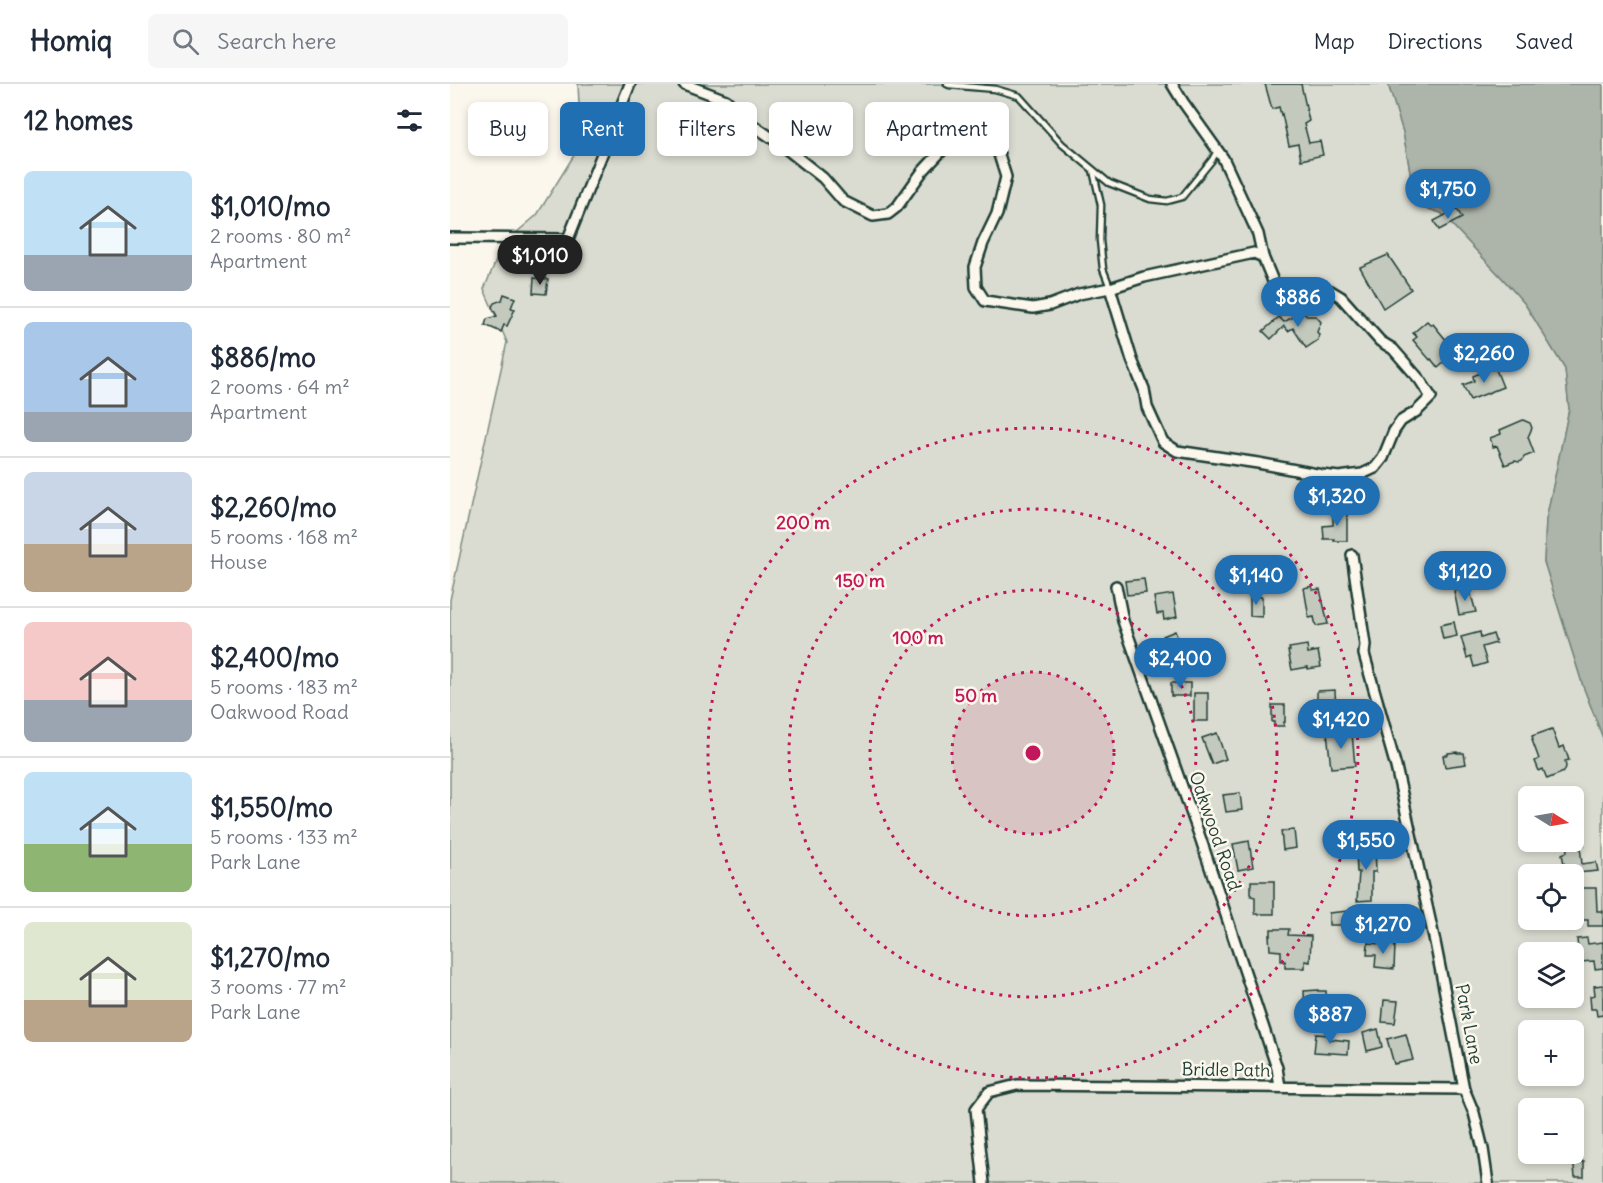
<!DOCTYPE html>
<meta charset="utf-8">
<style>
:root{--surface:#fff;--page:#f6f6f7;--text:#1f2937;--muted:#747a83;--line:#e0e1e3;--accent:#1f6fb2}
body{margin:0;font-family:Delius,sans-serif;background:var(--page);color:var(--text);height:100vh;display:flex;flex-direction:column;font-size:22px;white-space:nowrap}
*{box-sizing:border-box;margin:0}
p{font-size:20px;color:var(--muted)}
.icon{flex:none;width:33px;height:33px;fill:none;stroke:currentColor;stroke-width:2;stroke-linecap:round;stroke-linejoin:round}
.map{position:relative;flex:1;overflow:hidden}
.drawer{display:flex;flex-direction:column;background:var(--surface);width:450px}
.drawer>*{flex:none}
.guide{position:absolute;left:18px;top:18px;width:570px;height:54px;display:flex;gap:12px}
.needle{width:39px;rotate:101deg}
.buttons{position:absolute;left:1068px;top:702px;display:grid;gap:12px}
.buttons a{display:grid;place-items:center;width:66px;height:66px;border-radius:9px;background:var(--surface);box-shadow:0 3px 9px #0003;font-size:30px}
.price{position:absolute;translate:-50% -51px;padding:0 14px;border-radius:21px;background:var(--accent);color:#fff;font-size:20px;line-height:39px;filter:drop-shadow(0 2px 3px #0008)}
.price::after{content:'';position:absolute;left:50%;top:36px;width:18px;height:14px;margin-left:-9px;background:inherit;clip-path:polygon(0 0,100% 0,50% 100%)}
.price.selected{background:#222;color:#fff}
ul{padding:0;list-style:none}
li{display:flex;align-items:center;gap:18px;height:150px;padding:0 24px}
li+li{border-top:2px solid var(--line)}
li span{display:grid;place-items:center;flex:none;width:168px;height:120px;border-radius:9px;color:#555}
li>.icon{margin-inline-start:auto}
span .icon{width:72px;height:72px;fill:#fffc;stroke-width:1}
li b{font-size:26px}
h2{display:flex;justify-content:space-between;align-items:center;height:72px;padding:0 24px;font-size:26px}
.tag{padding:0 21px;border-radius:9px;background:var(--surface);box-shadow:0 3px 9px #0003;font-size:21px;line-height:54px}
.tag.selected{background:var(--accent);color:#fff}
header{display:flex;align-items:center;gap:36px;box-sizing:border-box;height:84px;padding:0 30px;background:var(--surface);border-bottom:2px solid var(--line)}
header strong{font-size:28px}
nav{display:flex;gap:33px;margin-inline-start:auto;font-size:21px}
.search{width:420px;height:54px;background:var(--page);display:flex;align-items:center;gap:15px;box-sizing:border-box;padding:0 21px;border-radius:9px;color:var(--muted);font-size:22px}
main{display:flex;flex:1;min-height:0}
.map>svg:first-child{display:block}
.green{fill:#dbdcd1;stroke:#7d8c82;stroke-width:1.5;fill-rule:evenodd}
.water{fill:#adb4aa;stroke:#74847b;stroke-width:1.5}
.building{fill:#c4c9be;stroke:#1f3d34;stroke-width:1.5}
.lines{fill:none;stroke-linecap:round;stroke-linejoin:round}
.service-casing{stroke:#1f3d34;stroke-width:9}
.minor-casing{stroke:#1f3d34;stroke-width:14}
.service{stroke:#fbf7ec;stroke-width:4.5}
.minor{stroke:#fbf7ec;stroke-width:9}
.ring{fill:none;stroke:#c2185b;stroke-width:3;stroke-dasharray:3 6}
.labels{text-anchor:middle;stroke-width:5;stroke-linejoin:round;paint-order:stroke}
.street-label{font-size:18px;fill:#1f3d34;stroke:#fbf7ec}
.centre{fill:#c2185b;stroke:#fbf7ec;stroke-width:3}
.ring-label{font-size:18px;text-anchor:middle;font-weight:bold;fill:#c2185b;stroke:#fbf7ec;stroke-width:5;stroke-linejoin:round;paint-order:stroke}
</style>
<header>
<strong>Homiq</strong>
<div class="search"><svg class="icon" aria-label="search" viewBox="0 0 24 24"><circle cx="10" cy="10" r="6"/><path d="M15 15l6 6"/></svg>Search here</div>
<nav><a>Map</a><a>Directions</a><a>Saved</a></nav>
</header>
<main>
<section class="drawer">
<h2>12 homes<svg class="icon" aria-label="filters" viewBox="0 0 24 24"><path d="M4 7h16M4 17h16"/><circle cx="9" cy="7" r="2"/><circle cx="15" cy="17" r="2"/></svg></h2>
<ul>
<li><span style="background:linear-gradient(#bfe0f5 70%,#9aa5b1 0)"><svg class="icon" aria-label="home" viewBox="0 0 24 24"><path d="M3 11l9-7 9 7M6 9v11h12V9"/></svg></span><div><b>$1,010/mo</b><p>2 rooms · 80 m²</p><p>Apartment</p></div></li>
<li><span style="background:linear-gradient(#a9c7e8 75%,#9aa5b1 0)"><svg class="icon" aria-label="home" viewBox="0 0 24 24"><path d="M3 11l9-7 9 7M6 9v11h12V9"/></svg></span><div><b>$886/mo</b><p>2 rooms · 64 m²</p><p>Apartment</p></div></li>
<li><span style="background:linear-gradient(#c9d6e8 60%,#b9a48a 0)"><svg class="icon" aria-label="home" viewBox="0 0 24 24"><path d="M3 11l9-7 9 7M6 9v11h12V9"/></svg></span><div><b>$2,260/mo</b><p>5 rooms · 168 m²</p><p>House</p></div></li>
<li><span style="background:linear-gradient(#f6c9c9 65%,#9aa5b1 0)"><svg class="icon" aria-label="home" viewBox="0 0 24 24"><path d="M3 11l9-7 9 7M6 9v11h12V9"/></svg></span><div><b>$2,400/mo</b><p>5 rooms · 183 m²</p><p>Oakwood Road</p></div></li>
<li><span style="background:linear-gradient(#bfe0f5 60%,#8fb573 0)"><svg class="icon" aria-label="home" viewBox="0 0 24 24"><path d="M3 11l9-7 9 7M6 9v11h12V9"/></svg></span><div><b>$1,550/mo</b><p>5 rooms · 133 m²</p><p>Park Lane</p></div></li>
<li><span style="background:linear-gradient(#dfe7d0 65%,#b9a48a 0)"><svg class="icon" aria-label="home" viewBox="0 0 24 24"><path d="M3 11l9-7 9 7M6 9v11h12V9"/></svg></span><div><b>$1,270/mo</b><p>3 rooms · 77 m²</p><p>Park Lane</p></div></li>
</ul>
</section>
<div class="map">
<svg width="1153" height="1099" viewBox="0 0 1153 1099">
<rect width="100%" height="100%" fill="#fbf7ec"/>
<filter id="ink" filterUnits="userSpaceOnUse"><feTurbulence type="fractalNoise" baseFrequency=".0167" numOctaves="2"/><feDisplacementMap in="SourceGraphic" scale="12" xChannelSelector="R" yChannelSelector="G"/><feConvolveMatrix kernelMatrix="1 2 1 2 8 2 1 2 1" color-interpolation-filters="sRGB"/></filter>
<g filter="url(#ink)">
<!-- green -->
<path class="green" d="M128,0H938L953,48L966,121L991,129L1053,195L1075,220L1115,285L1119,325L1096,436L1094,478L1133,602L1153,654V1099H0V516L57,258L34,205L53,160L87,131L131,60ZM1078,712H1124V758H1078ZM1078,790H1124V836H1078ZM1078,868H1124V914H1078ZM1078,946H1124V992H1078ZM1078,1024H1124V1070H1078Z"/>
<!-- water -->
<path class="water" d="M938,0H1153V654L1133,602L1094,478L1096,436L1119,325L1115,285L1075,220L1053,195L991,129L966,121L953,48Z"/>
<!-- building -->
<g class="building">
<path d="M815,0H851L859,37L854,40L859,59L870,57L873,71L851,76L848,60L839,62L832,30L831,31L829,23L822,25Z"/>
<path d="M1007,125L1012,134L989,146L984,137Z"/>
<path d="M938,171L961,205L933,224L910,183Z"/>
<path d="M84,194L98,195L96,210L83,209Z"/>
<path d="M54,210L65,214L61,224L65,225L57,242L54,241L51,248L35,241L37,235L47,232L42,223L44,219L52,216Z"/>
<path d="M850,224L857,232H866L871,238L867,248L869,251L868,256L856,264L843,244L838,247L834,242L821,255L813,247L829,233L834,238L845,232Z"/>
<path d="M977,237L981,241L983,240L1006,268L988,284L981,275L980,276L963,256L967,253L963,249Z"/>
<path d="M1045,283L1053,303L1020,316L1013,301L1024,297L1023,292Z"/>
<path d="M1073,336L1080,339L1082,344L1078,353L1084,369L1074,373L1072,377L1069,378L1065,377L1055,381L1047,362L1043,363L1040,354L1051,350L1050,346Z"/>
<path d="M883,426H897V457H884V455H874L873,442L883,441Z"/>
<path d="M694,495L696,509L677,511L675,497Z"/>
<path d="M862,502L863,506L870,505L878,540L866,542L864,533L859,534L854,504Z"/>
<path d="M1019,504L1026,528L1009,531L1004,507Z"/>
<path d="M723,510L727,533L714,536L713,529L707,530L704,513Z"/>
<path d="M800,512L812,513V533L800,532Z"/>
<path d="M1004,538L1007,552L993,555L990,541Z"/>
<path d="M725,547L738,580L721,586L713,558L715,557L713,552Z"/>
<path d="M1030,548L1031,554L1043,550L1046,559L1032,563L1037,579L1024,583L1021,572L1017,574L1011,553Z"/>
<path d="M857,561L858,569L868,567L871,583L858,585V583L842,586L838,567H840L839,564Z"/>
<rect x="721" y="599" width="19" height="13"/>
<path d="M885,606L886,629L860,631L859,617H867V607Z"/>
<rect x="744" y="609" width="14" height="28"/>
<path d="M822,621H835V638H834V642H824V638H822Z"/>
<path d="M1102,645L1109,664L1114,662L1119,676L1115,677L1116,683L1114,688L1097,695L1093,685L1089,687L1085,677L1089,675L1082,656H1083L1082,652Z"/>
<path d="M891,647L892,650L902,649L905,682L881,684L877,648Z"/>
<path d="M767,649L776,675L762,680L752,654Z"/>
<path d="M1007,668V669H1014L1016,680L995,683L993,671H998V669Z"/>
<path d="M790,709L792,726L776,728L773,711Z"/>
<path d="M1128,728L1134,761L1130,762L1132,780L1146,778L1148,787L1116,790L1112,770L1117,768L1116,758H1124V729Z"/>
<path d="M844,746L846,764L833,766L831,747Z"/>
<path d="M799,757L803,783L788,786L783,760Z"/>
<path d="M925,761L926,788H922V816L907,817L909,788H907L906,762Z"/>
<path d="M801,797H824V830H805V813L801,812Z"/>
<path d="M1127,804H1146L1147,827H1153V842H1138V836H1127Z"/>
<path d="M898,827V841H879V829Z"/>
<path d="M821,845H839L838,851L861,852L860,878L855,877V884H835V877H831V867L820,866L819,851H821Z"/>
<path d="M1137,854L1138,860L1153,858V884L1145,885L1144,877L1129,878L1127,855Z"/>
<path d="M918,859L945,861L944,885L925,883L926,871H917Z"/>
<path d="M1153,901V931L1147,932L1146,925H1141L1140,912L1145,911L1144,902Z"/>
<path d="M868,906V907H876L877,924L855,926L854,907Z"/>
<path d="M934,916L948,917L945,939L932,938Z"/>
<path d="M928,945L932,963L917,967L913,949Z"/>
<path d="M866,950L880,951V955L899,957L898,970L864,968Z"/>
<path d="M956,950L963,976L944,980L937,955Z"/>
<path d="M1123,1073H1132V1078H1134V1093H1125Z"/>
</g>
<g class="lines">
<defs>
<g id="service">
<path d="M497,0L499,1L545,5L569,12L612,60L659,99L700,115L717,117L732,113L762,76L767,67"/>
<path d="M643,86L651,121L650,156L653,185L660,203"/>
</g>
<g id="minor">
<path d="M234,0L276,16L297,37L329,59L373,94L393,117L423,132L438,130L447,123L472,88L500,58L521,54L546,61L556,93L547,130L533,159L525,183L526,203L535,217L583,224L600,221L629,210L660,204L694,193L804,169L813,173"/>
<path d="M0,154L118,155L180,0"/>
<path d="M660,204L682,276L694,305L697,323L713,358L727,367L808,379L872,391L889,393L912,390L925,384L933,374L944,347L951,337L967,327L981,313L970,296L943,265L930,257L891,213L881,207L864,205L853,213L834,210L825,202L813,173L808,150L773,74L733,18L722,0"/>
<path d="M902,471L915,561L914,570L946,683L985,858L1014,1005L1024,1029L1033,1065L1038,1099"/>
<path d="M666,502L673,537L750,753L827,984L830,1003"/>
<path d="M534,1099L526,1025L539,1008L567,1001L1014,1005"/>
</g>
</defs>
<!-- service casing -->
<use href="#service" class="service-casing"/>
<!-- minor casing -->
<use href="#minor" class="minor-casing"/>
<!-- service -->
<use href="#service" class="service"/>
<!-- minor -->
<use href="#minor" class="minor"/>
</g>
</g>
<!-- distance rings -->
<circle cx="583" cy="669" r="81" fill="#c2185b" fill-opacity=".12"/>
<g class="ring">
<circle cx="583" cy="669" r="81"/>
<circle cx="583" cy="669" r="163"/>
<circle cx="583" cy="669" r="244"/>
<circle cx="583" cy="669" r="325"/>
</g>
<g class="labels">
<!-- street labels -->
<g class="street-label">
<text transform="translate(765 747) rotate(71)" y="6">Oakwood Road</text>
<text transform="translate(1019 940) rotate(79)" y="6">Park Lane</text>
<text transform="translate(776 986) rotate(1)" y="6">Bridle Path</text>
</g>
</g>
<circle cx="583" cy="669" r="9" class="centre"/>
<g class="ring-label">
<text x="353" y="445">200 m</text>
<text x="410" y="503">150 m</text>
<text x="468" y="560">100 m</text>
<text x="526" y="618">50 m</text>
</g>
</svg>
<div class="buttons">
<a><svg class="needle" viewBox="-14 -14 28 28"><path d="M0-13l5 13h-10z" fill="#e53935"/><path d="M0 13l5-13h-10z" fill="#747a83"/></svg></a>
<a><svg class="icon" aria-label="locate" viewBox="0 0 24 24"><circle cx="12" cy="12" r="6"/><path d="M12 2v4M12 18v4M2 12h4M18 12h4"/></svg></a>
<a><svg class="icon" aria-label="layers" viewBox="0 0 24 24"><path d="M12 4l9 5-9 5-9-5zM3 14l9 5 9-5"/></svg></a>
<a>+</a>
<a>−</a>
</div>
<b class="price" style="left:998px;top:136px">$1,750</b>
<b class="price selected" style="left:90px;top:202px">$1,010</b>
<b class="price" style="left:848px;top:244px">$886</b>
<b class="price" style="left:1034px;top:300px">$2,260</b>
<b class="price" style="left:887px;top:443px">$1,320</b>
<b class="price" style="left:1015px;top:518px">$1,120</b>
<b class="price" style="left:806px;top:522px">$1,140</b>
<b class="price" style="left:730px;top:605px">$2,400</b>
<b class="price" style="left:891px;top:666px">$1,420</b>
<b class="price" style="left:916px;top:787px">$1,550</b>
<b class="price" style="left:933px;top:871px">$1,270</b>
<b class="price" style="left:880px;top:961px">$887</b>
<div class="guide">
<a class="tag">Buy</a>
<a class="tag selected">Rent</a>
<a class="tag">Filters</a>
<a class="tag">New</a>
<a class="tag">Apartment</a>
</div>
</div>
</main>
